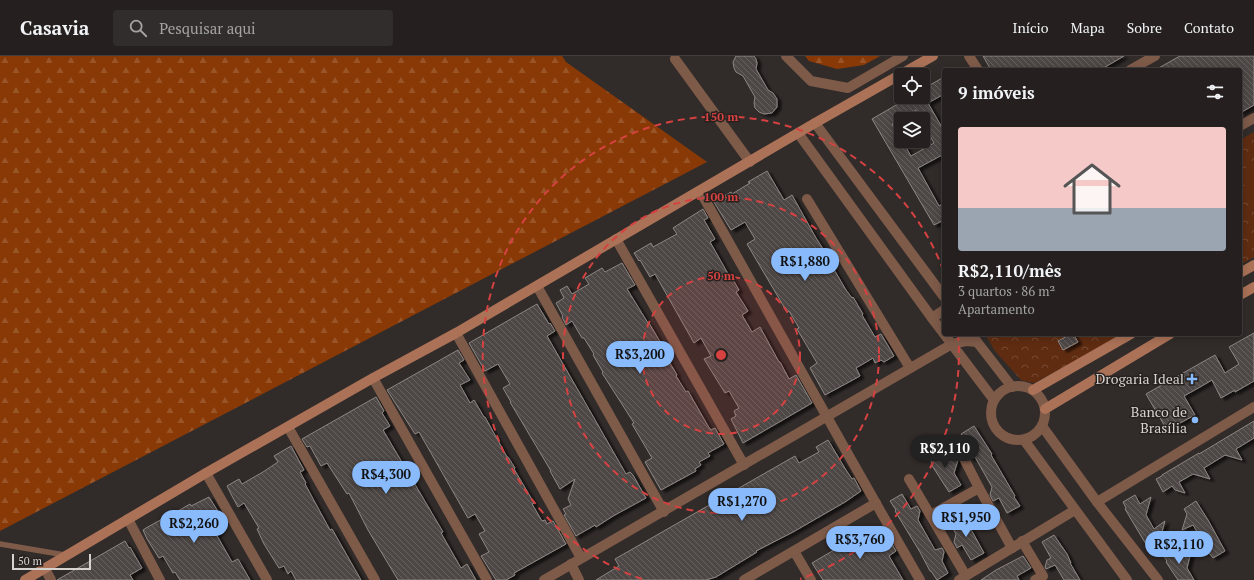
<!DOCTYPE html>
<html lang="pt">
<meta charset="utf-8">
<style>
:root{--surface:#25201f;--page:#312d2c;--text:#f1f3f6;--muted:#a3a3a4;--line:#423e3d;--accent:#89bafc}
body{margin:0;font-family:"PT Serif",serif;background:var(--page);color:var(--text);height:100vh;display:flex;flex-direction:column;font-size:15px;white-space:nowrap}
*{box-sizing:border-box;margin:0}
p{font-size:13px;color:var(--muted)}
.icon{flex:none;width:22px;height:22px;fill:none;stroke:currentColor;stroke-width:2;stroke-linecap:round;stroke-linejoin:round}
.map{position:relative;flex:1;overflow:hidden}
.panel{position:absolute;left:942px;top:12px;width:300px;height:268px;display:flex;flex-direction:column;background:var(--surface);border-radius:4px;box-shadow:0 2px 10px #0003,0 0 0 1px var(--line)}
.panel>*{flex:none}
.controls{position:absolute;left:894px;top:12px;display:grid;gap:8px}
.controls a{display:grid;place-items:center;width:36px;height:36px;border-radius:4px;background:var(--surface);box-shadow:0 2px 10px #0003,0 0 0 1px var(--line);font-size:20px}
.scale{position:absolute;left:12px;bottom:10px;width:79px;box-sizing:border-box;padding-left:4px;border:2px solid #d6d2d0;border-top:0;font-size:11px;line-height:14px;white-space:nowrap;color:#d6d2d0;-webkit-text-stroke:3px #27221f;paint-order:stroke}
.price{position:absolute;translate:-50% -34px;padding:0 9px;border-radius:14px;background:var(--accent);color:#111;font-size:13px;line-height:26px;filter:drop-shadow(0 1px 2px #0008)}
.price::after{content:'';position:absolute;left:50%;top:24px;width:12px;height:9px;margin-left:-6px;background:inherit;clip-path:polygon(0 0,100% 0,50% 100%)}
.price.selected{background:#222;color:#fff}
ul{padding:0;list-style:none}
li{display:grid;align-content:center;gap:8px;height:212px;padding:0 16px}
li span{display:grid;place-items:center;height:124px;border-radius:4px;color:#555}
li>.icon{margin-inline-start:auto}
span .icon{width:72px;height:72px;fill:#fffc;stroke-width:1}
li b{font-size:17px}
h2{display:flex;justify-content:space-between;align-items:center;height:48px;padding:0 16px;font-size:17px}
header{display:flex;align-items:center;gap:24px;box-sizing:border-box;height:56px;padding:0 20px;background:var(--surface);border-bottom:1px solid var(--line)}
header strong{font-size:19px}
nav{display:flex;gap:22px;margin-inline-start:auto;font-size:14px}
.search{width:280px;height:36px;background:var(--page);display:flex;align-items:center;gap:10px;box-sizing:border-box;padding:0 14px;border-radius:4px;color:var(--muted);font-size:15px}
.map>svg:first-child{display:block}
.forest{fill:url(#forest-firs)}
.park{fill:url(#park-crowns)}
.pitch{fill:#5f2c11}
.building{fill:url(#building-back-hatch);stroke:#8d8683;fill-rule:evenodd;filter:url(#shadow)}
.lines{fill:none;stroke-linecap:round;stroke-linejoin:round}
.lane{stroke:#7e5a49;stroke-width:5.5}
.street{stroke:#7e5a49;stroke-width:10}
.secondary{stroke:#ab7257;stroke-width:10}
.ring{fill:none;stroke:#d64241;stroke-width:2;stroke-dasharray:7 5}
.poi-dot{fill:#89bafc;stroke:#27221f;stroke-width:1.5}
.labels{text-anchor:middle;stroke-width:3;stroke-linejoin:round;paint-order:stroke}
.poi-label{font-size:14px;fill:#d6d2d0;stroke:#27221f;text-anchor:end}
.centre{fill:#d64241;stroke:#27221f;stroke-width:2}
.ring-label{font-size:12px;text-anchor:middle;font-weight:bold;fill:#d64241;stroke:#27221f;stroke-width:3;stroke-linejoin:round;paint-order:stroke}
</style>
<header>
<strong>Casavia</strong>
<div class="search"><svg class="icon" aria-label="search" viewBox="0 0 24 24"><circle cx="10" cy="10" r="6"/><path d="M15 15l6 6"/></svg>Pesquisar aqui</div>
<nav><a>Início</a><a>Mapa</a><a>Sobre</a><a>Contato</a></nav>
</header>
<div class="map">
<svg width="1254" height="524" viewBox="0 0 1254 524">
<defs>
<pattern id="forest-firs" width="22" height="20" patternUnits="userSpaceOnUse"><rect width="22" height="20" fill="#893905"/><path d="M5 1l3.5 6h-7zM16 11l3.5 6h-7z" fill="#995528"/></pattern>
<pattern id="park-crowns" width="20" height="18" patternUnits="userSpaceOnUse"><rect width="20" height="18" fill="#5f2c11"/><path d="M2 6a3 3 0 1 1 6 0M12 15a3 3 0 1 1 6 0" fill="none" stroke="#754a33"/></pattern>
<pattern id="building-back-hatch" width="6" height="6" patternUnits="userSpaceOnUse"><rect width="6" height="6" fill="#4d4744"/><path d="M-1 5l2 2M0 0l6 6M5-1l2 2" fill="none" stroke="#66615e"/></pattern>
<filter id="shadow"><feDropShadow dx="4" dy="2.5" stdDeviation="1" flood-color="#0009"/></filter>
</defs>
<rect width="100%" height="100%" fill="#312b29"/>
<!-- forest -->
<g class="forest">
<path d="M0,0H562L566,6L707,106L0,475Z"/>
<path d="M805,0H880L864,9L837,13L809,5Z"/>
</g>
<!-- park -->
<g class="park">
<path d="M1254,76V201L1240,209V84Z"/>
<path d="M985,278H1121L1088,298L1034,327L1021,324L995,295Z"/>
</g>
<!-- pitch -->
<path class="pitch" d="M1254,107V147L1240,121V115Z"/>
<!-- building -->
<g class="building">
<path d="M736,0H754L756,3L757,7L756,13L768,34L773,37L777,43V51L772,57L764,58L759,56L755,52L754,47L755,41L743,20L736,16L734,12L733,6Z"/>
<path d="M983,0H1124L1100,14H991Z"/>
<path d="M1180,0H1254V49L1240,57V14H1155Z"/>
<path d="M944,21V38L928,47L944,75V98L918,112L939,150L944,147V164L934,169L872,63L910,41H923V33ZM916,54L920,63H923V67L934,87L911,100L902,85H901V83L892,68Z"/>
<path d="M767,115L784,144L792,139L816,182L831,205H829L846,234L852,242L853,241L863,258L862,259L875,281L881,278L894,300L884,306L881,304L875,307L873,302L856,312L860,320L825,339L810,312L817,307L797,273L799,272L789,255L787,256L747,188L755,183L745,166L731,174L714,146L731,136L732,138L750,127L748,126Z"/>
<path d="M703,153L708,162L704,164L715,183L710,186L731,223L732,222L739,234L736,236L748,255L742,259L752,276L760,271L779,306H780L789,323L796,319L812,347L743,387L731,363L736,360L734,355L739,352L729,335L725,337L704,303L711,300L701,282L694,287L655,218L650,221L640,204L639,205L634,197L651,187L653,191L677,178L673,172Z"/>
<path d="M622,207L635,229L627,233L648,267H649L669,301L667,302L677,319L676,320L686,336L688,335L708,370L711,374L715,372L724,388L708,397L710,400L699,406L701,409L695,413L696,415L661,434L645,406L652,402L632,368L634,367L602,317L603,316L593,299L594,298L584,282H582L572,265L566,269L562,261L563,260L556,247L564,242L560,234L567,230L572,238L589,228L585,222L602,212L605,216Z"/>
<path d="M537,248L549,268L550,267L555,275L547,280L626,418L630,416L633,419L646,442L613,460L596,471L595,469L576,480L564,459L566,458L563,453L571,449L568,443L575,423L560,433L550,415H551L510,346H511L503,332L510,328L498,308L485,315L469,287Z"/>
<path d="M1254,277V325L1235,336V334L1221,342L1212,324L1200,331L1184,340L1195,359L1167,374L1146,338L1215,299L1225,317L1239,308L1229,291Z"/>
<path d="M1071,278H1073L1078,286L1063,294L1058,285Z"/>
<path d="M458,294L464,304L459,307L470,324L460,329L470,347L474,344L484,361H485L507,401H508L515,412L514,413L534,447L532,448L542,465L545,464L547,468L553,465L566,488L514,517L515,519L506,524H496L481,500L489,496L479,478L485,475L475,458L468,462L419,376L415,378L387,334Z"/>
<path d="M376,341L384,355L382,357L390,370L383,374L443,476L441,477L461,512L467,508L476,524H398L368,474L349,437L347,438L327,407L321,410L310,390L307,391L302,383Z"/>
<path d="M1254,365V382L1236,393L1242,404L1225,399L1204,412L1210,423L1193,418L1179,426L1185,437L1175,434L1172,430L1163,436L1156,423L1162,420V419L1199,397V398Z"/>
<path d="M974,370L992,398L991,399L1015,440L1014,441L1020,450L1007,457L999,442L993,445L990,439L992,431L975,401L971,403L967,395L969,390L961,378Z"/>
<path d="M828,384L846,414L852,423L854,422L861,435L845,446L793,476L756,495L757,496L716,521L706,524H596L619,510L615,503L795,400L799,407L819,396L816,391Z"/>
<path d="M291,390L304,414L300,416L306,427L305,428L330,474L332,473L361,524H296L291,515L288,518L284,510L279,512L264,488L257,473L259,472L244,447L238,451L232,440L227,430L239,423L242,428L263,416L278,406L274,400Z"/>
<path d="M939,391L948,407L956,401L958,404L954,417L961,429L949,436L931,408L932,407L927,398Z"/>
<path d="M902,438L911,453L917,450L920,455L918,464L935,494L942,492L944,496L942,505L948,517L937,524L931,515H930L920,496L895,455L896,454L890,445Z"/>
<path d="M1135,439L1140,448L1151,441L1146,459L1154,473L1165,465L1160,483L1163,488L1151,495L1148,489L1147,490L1125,453L1126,452L1123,446Z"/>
<path d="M209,441L224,465L217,469L220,475L216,478L232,506L238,503L250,524H180L175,516L173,517L163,500L159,502L147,483L143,474L146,472L173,457V458L190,448L191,450Z"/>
<path d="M1196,445L1208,464L1225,495L1213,502L1210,498L1198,494L1201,482L1193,469L1182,474L1187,458L1184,453Z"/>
<path d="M961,459L967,468H968L984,497L971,504L962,489L957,492L954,486L956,478L949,466Z"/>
<path d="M873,471L875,475L879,473L887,485L889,483L896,495L889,500L903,524H823L812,507Z"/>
<path d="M1054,479L1067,498L1071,507H1070L1080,524H1064L1055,509L1046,513L1045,511L1047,504L1051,502L1042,486Z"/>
<path d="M125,485L129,492L130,491L142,512L130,519L133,524H57Z"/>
<path d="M1176,492L1181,501L1191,496L1187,512L1194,524H1178L1166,506L1167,505L1163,499Z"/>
<path d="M1023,500L1031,512L1017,520L1019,524H981L996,514Z"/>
</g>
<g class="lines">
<!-- lane -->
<path class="lane" d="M0,488L65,499"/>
<!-- street -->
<g class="street">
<path d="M786,0L811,25L848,32L903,0"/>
<path d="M969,0L978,14"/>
<path d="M675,3L750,106"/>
<path d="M1130,14L1155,0"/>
<path d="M815,67L944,241"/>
<path d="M1240,70L1254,62"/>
<path d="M798,77L932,262L994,344"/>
<path d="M700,135C773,264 845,395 920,524"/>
<path d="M807,143L910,312"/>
<path d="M616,183L744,409"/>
<path d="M537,230L664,456"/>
<path d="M932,262L944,254"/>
<path d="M456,277L581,502"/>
<path d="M974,282L1012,331"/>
<path d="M373,322L487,524"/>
<circle cx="1018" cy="357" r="27"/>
<path d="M1042,370L1097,446L1158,524"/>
<path d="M288,371L375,524"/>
<path d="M1024,384L1127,524"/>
<path d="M955,385L979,432"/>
<path d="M206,417L267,524"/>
<path d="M909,423L966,520"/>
<path d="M1097,446L1254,351"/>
<path d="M931,459L979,432L1012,492"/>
<path d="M128,463L160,524"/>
<path d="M1022,485L1043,520L1035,524"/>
<path d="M794,495L811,524"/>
<path d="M571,508L579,524"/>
<path d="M45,513L51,524"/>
<path d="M544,524L952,288L966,285L977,286"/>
<path d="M744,524L876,447"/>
<path d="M959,524L1075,454"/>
</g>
<!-- secondary -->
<g class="secondary">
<path d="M1240,217L1254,209"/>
<path d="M1240,239L1254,231"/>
<path d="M1033,334L1131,278"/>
<path d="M1045,353L1170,278"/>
<path d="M25,524L206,417L373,322L456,277L815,67L933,0"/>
</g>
</g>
<!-- distance rings -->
<circle cx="721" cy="299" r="79" fill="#d64241" fill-opacity=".12"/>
<g class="ring">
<circle cx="721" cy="299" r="79"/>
<circle cx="721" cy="299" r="158"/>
<path d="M642 523A238 238 0 1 1 944 216M958 278A238 238 0 0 1 800 523"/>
</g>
<!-- markers -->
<g class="poi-dot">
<path d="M1190 317h4v4h4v4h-4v4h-4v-4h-4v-4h4z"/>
<circle cx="1195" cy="364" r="4"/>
</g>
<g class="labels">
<!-- poi labels -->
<g class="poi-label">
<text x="1184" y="328">Drogaria Ideal</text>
<text x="1187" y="361">Banco de<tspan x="1187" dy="16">Brasília</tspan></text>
</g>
</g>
<circle cx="721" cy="299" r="6" class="centre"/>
<g class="ring-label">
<text x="721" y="65">150 m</text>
<text x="721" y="145">100 m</text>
<text x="721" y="224">50 m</text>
</g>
</svg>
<div class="controls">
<a><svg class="icon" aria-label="locate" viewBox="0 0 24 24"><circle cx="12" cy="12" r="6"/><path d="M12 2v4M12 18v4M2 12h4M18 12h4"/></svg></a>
<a><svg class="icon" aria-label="layers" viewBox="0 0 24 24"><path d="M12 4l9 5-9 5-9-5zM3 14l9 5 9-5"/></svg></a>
</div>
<div class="scale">50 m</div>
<b class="price" style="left:805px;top:226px">R$1,880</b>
<b class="price" style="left:640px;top:319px">R$3,200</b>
<b class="price selected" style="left:945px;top:413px">R$2,110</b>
<b class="price" style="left:386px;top:439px">R$4,300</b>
<b class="price" style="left:742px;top:466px">R$1,270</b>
<b class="price" style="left:966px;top:482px">R$1,950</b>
<b class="price" style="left:194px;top:488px">R$2,260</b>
<b class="price" style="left:860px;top:504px">R$3,760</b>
<b class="price" style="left:1179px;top:509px">R$2,110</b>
<section class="panel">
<h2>9 imóveis<svg class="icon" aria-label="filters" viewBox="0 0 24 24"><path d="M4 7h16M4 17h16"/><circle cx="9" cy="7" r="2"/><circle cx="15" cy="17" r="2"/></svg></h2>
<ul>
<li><span style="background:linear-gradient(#f6c9c9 65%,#9aa5b1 0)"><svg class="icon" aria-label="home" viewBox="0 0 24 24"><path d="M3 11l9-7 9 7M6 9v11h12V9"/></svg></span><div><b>R$2,110/mês</b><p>3 quartos · 86 m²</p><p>Apartamento</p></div></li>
</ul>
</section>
</div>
